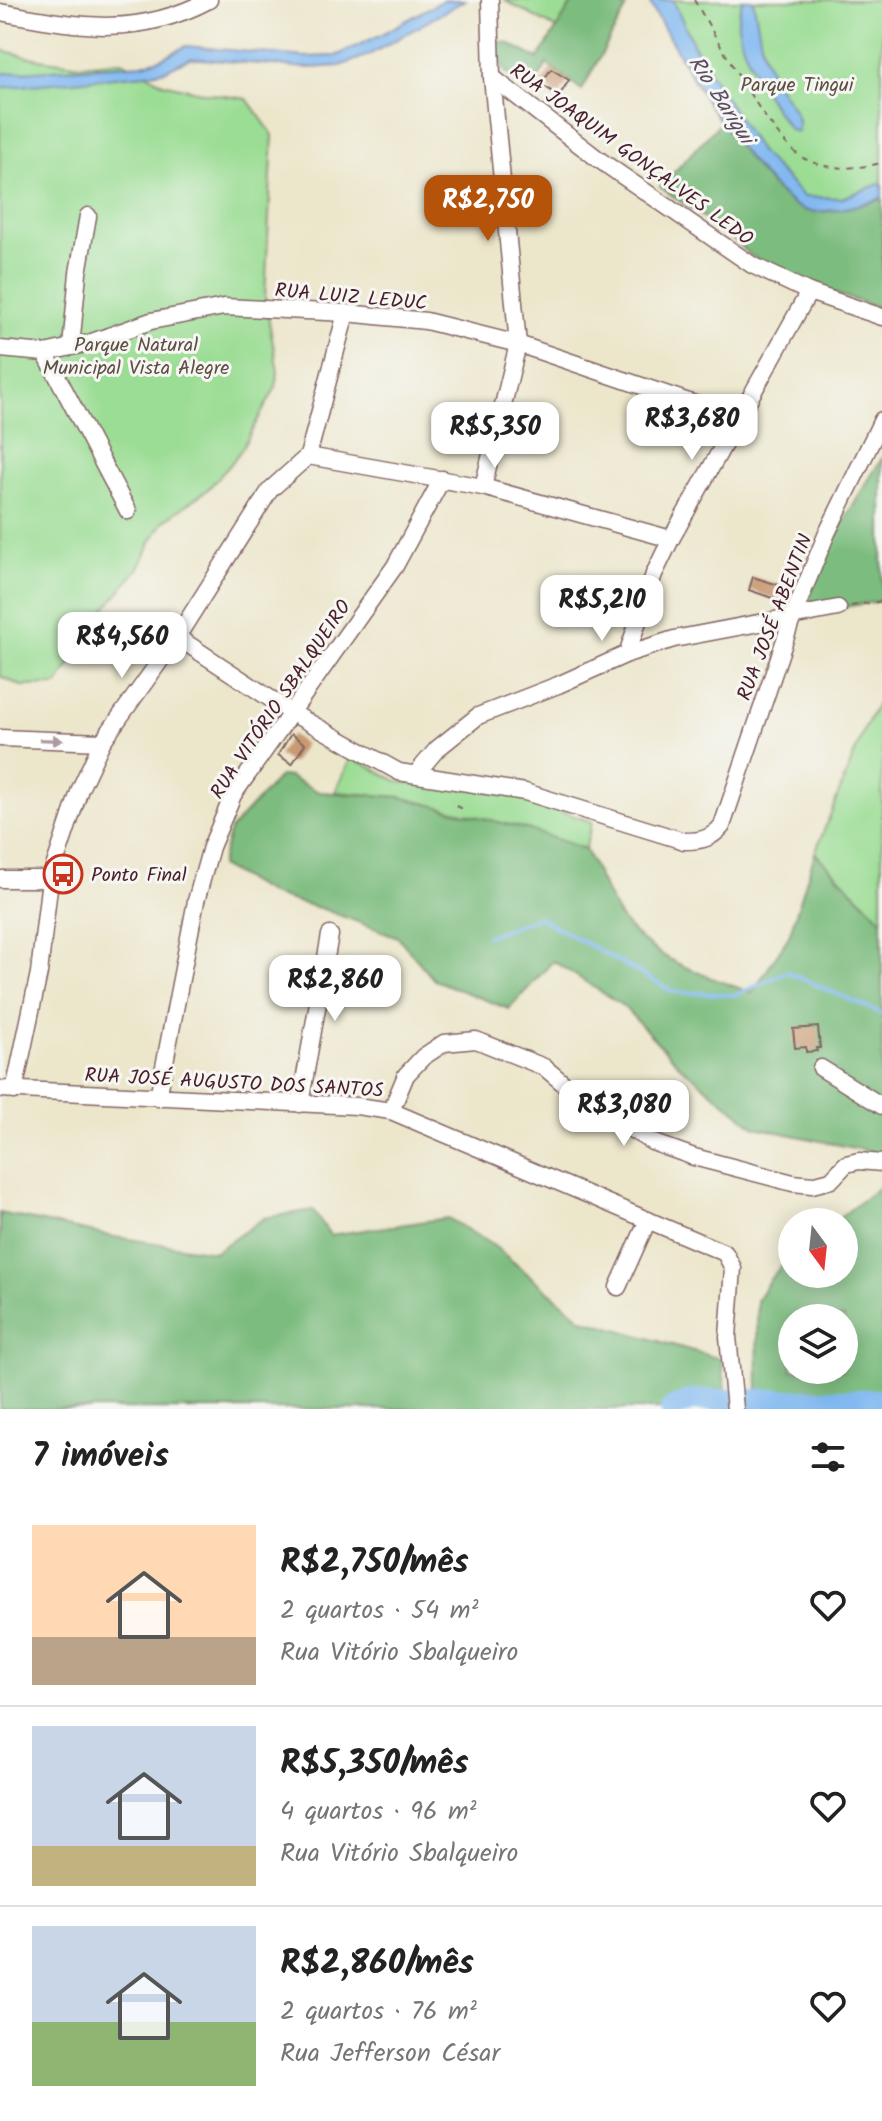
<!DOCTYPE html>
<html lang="pt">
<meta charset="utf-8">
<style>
:root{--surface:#fff;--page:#f2f2f2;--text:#222;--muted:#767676;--line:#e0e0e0;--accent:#b45309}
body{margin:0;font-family:Kalam,sans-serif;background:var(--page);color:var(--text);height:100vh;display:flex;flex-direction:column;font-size:30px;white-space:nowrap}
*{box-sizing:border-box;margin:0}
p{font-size:26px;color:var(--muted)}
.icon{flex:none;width:44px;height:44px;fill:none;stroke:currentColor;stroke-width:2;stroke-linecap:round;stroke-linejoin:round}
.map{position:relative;height:1409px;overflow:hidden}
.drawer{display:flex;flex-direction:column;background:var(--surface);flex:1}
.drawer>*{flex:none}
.needle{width:52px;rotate:165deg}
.fabs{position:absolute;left:778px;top:1208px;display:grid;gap:16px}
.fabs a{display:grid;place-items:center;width:80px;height:80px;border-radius:50%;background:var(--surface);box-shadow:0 4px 20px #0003;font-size:40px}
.price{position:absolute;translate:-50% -68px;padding:0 18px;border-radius:16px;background:#fff;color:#222;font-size:26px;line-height:52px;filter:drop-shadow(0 2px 4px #0008)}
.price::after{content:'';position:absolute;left:50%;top:48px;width:24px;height:18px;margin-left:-12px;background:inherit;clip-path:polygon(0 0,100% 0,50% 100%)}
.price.on{background:var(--accent);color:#fff}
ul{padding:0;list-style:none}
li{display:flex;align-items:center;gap:24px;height:200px;padding:0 32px}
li+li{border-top:2px solid var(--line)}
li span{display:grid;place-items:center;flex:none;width:224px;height:160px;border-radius:0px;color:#555}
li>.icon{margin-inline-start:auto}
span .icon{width:96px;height:96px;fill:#fffc;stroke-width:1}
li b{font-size:34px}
h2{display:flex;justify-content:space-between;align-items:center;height:96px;padding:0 32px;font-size:34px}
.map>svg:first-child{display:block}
.green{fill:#9bdd94;stroke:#727e60;stroke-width:2}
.forest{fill:#7cbc7e;stroke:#636e54;stroke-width:2;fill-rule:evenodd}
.water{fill:#82b9f1;stroke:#666c8e;stroke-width:2}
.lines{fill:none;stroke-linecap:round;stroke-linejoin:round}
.stream{stroke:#82b9f1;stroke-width:4}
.river{stroke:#82b9f1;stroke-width:22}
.building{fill:#c99a72}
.minor-casing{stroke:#836563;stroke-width:19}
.path{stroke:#836563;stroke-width:2;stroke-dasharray:6 6;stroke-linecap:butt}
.minor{stroke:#fff;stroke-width:16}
.oneway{fill:#ae9aa0}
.labels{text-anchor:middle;stroke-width:6;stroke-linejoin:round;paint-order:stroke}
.park-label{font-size:20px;fill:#5e4e45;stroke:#f6f6f2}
.street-label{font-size:20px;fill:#4a1f2b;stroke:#f6f6f2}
.poi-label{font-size:20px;fill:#4a1f2b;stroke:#f6f6f2;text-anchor:start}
.water-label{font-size:22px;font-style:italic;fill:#5b4d66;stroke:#f6f6f2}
</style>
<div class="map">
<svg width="882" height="1409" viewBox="0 0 882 1409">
<rect width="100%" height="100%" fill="#f6f6f2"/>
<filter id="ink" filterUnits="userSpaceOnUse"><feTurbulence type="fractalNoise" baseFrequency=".0125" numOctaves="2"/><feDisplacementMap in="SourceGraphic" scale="16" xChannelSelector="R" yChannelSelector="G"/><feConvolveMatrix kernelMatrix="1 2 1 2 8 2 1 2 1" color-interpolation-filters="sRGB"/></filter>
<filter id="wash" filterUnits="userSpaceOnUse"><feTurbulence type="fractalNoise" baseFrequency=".006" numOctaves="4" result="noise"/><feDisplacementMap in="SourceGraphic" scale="32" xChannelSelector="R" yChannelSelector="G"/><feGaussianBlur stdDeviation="1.8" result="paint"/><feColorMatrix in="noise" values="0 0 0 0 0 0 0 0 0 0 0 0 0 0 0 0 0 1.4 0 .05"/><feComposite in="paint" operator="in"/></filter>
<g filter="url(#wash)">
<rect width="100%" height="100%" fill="#ece6cb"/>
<!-- green -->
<g class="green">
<path d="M504,0H574L557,29Z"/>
<path d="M648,0H882V198L806,211L749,160L707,103Z"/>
<path d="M0,50L39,59L81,65L122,61L163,83L205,93L247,99L273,135L265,299L278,372L276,387L241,450L229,466L207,490L164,521L152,540L139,568L83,636L72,662L57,685L21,686L0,676Z"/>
<path d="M882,694V920L815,853L864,730Z"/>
<path d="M351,757L399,782L462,786L522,798L592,822L585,849L400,797L335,792Z"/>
</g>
<!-- forest -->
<g class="forest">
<path d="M574,0H617L626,9L582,90L547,64L531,91C523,85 511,80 505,71C499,63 499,50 494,41L508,43L538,59Z"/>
<path d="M721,122C737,144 781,207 808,210C833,213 859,205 882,198V309L796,281L750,255L727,234L660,187Z"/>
<path d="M882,458V601L838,608L809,601C824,550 854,504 882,458Z"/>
<path d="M280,776L289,777L319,792L400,797L530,830L585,849C596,870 612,909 627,926C661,964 706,975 752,993L789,936L815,853L882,920V1154L755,1127L680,1066L623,1006L553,961L509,1009L434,980L398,937L323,909L273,895L220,866L230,830Z"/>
<path d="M882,1185V1409H765L758,1392L757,1300L770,1279L792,1254V1274H844V1222H834ZM792,1318H844V1370H792Z"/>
<path d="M313,1210L330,1235L448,1218L494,1246L582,1319L721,1359L729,1409H0V1213L114,1237L215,1252L264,1218Z"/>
</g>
<!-- water -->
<g class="water">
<path d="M443,0H465L369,55L340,66L308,68L190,58L166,70L146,74L0,88V75L6,73L142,64L160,59L186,46L305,57L336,56L382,34Z"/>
<path d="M648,0H673L697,52L759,151L804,197L842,198L882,183V198C865,204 821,216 804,210C789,204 777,190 766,179C717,126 684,63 648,0Z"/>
<path d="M742,0H753C761,35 759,53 778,86C786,100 803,115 797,132L790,130C772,107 741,54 738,25C737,17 741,8 742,0Z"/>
</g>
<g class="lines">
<!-- stream -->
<path class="stream" d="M487,936L538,917L674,992L735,995L787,972L882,1014"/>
<!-- river -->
<path class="river" d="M671,1409L691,1400H882"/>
</g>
<g id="blocks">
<!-- building -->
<g class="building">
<path d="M551,69L569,80L559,96L541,84Z"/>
<path d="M753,577L788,588L784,602L749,590Z"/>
<path d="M291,734L305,744L292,764L278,755Z"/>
<path d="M818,1027L820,1048H816L817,1051L806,1052V1047L795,1048L793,1029Z"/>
</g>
</g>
</g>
<g filter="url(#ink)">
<use href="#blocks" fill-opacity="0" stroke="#836563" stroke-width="2"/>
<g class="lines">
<defs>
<g id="minor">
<path d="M0,12C77,26 135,39 209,0"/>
<path d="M492,77L598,159L752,265L809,292L882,317"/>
<path d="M71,347L78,273L88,216"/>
<path d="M0,349L45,353L89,343L151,321L224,307L346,313L426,321L518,344L739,419"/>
<path d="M45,353L128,511"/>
<path d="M308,456L483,487L671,539"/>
<path d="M483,487L518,344L492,77L490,0"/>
<path d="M177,637L292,713L399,772L525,792L684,841C701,841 711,839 722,826L793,616L827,533L882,420"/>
<path d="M627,654L654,574L671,539L809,292"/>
<path d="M0,738L102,742"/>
<path d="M416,774L437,749L478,716L558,685L627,654L674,639L838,608"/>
<path d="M0,879H50"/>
<path d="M821,1068L882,1106"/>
<path d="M0,1089L357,1106L391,1111L725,1253L733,1268L728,1337L735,1409"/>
<path d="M14,1091L39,973L50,879L80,789L102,742L177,637L270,490L308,456L346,313"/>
<path d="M158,1098L196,901L211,847L233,795L395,566L442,479"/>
<path d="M300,1104L330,935"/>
<path d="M391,1111L406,1075L423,1057L444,1043L476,1040L544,1067L583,1100L652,1142L694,1157L793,1183L812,1185L831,1180L846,1164L859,1161L882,1163"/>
<path d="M618,1287L648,1220"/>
</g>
</defs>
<!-- minor casing -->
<use href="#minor" class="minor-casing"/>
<!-- path -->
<g class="path">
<path d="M694,0C716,36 771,140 803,158C828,171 856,169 882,163"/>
<path d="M851,606L882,601"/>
<path d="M456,806L461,808L460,810"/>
</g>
<!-- minor -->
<use href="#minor" class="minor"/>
</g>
<!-- one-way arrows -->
<defs><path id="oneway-solid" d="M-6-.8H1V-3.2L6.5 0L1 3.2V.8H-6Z" transform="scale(2)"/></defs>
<use class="oneway" href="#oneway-solid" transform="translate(51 740) rotate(2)"/>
</g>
<!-- icons -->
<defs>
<symbol id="bus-ring" viewBox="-11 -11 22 22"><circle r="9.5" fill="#f6f6f2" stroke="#c8321e" stroke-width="1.5"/><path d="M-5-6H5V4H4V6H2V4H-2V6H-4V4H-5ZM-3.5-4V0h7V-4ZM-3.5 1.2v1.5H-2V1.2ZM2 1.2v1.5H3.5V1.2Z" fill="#c8321e"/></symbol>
</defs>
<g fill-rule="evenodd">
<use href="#bus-ring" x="41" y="852" width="44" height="44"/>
</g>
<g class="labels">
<!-- park labels -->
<g class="park-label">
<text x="797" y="91">Parque Tingui</text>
<text x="136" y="351">Parque Natural<tspan x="136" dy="23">Municipal Vista Alegre</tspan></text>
</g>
<!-- street labels -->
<g class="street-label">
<text transform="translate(632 154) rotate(36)" y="7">RUA JOAQUIM GONÇALVES LEDO</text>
<text transform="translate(351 296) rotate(5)" y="7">RUA LUIZ LEDUC</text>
<text transform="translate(774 617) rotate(-69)" y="7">RUA JOSÉ ABENTIN</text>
<text transform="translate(280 699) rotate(-56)" y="7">RUA VITÓRIO SBALQUEIRO</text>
<text transform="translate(234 1082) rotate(3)" y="7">RUA JOSÉ AUGUSTO DOS SANTOS</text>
</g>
<!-- poi labels -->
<g class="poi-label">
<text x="91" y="881">Ponto Final</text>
</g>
<!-- water labels -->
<g class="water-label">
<text transform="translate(722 99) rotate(57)" y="8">Rio Barigui</text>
</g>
</g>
</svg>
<div class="fabs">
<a><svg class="needle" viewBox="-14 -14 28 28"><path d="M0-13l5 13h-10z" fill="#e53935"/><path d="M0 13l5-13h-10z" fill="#767676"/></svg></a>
<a><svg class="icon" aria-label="layers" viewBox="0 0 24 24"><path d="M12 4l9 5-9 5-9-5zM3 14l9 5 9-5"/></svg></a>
</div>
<b class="price on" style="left:488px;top:243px">R$2,750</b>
<b class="price" style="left:692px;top:462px">R$3,680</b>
<b class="price" style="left:495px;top:470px">R$5,350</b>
<b class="price" style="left:602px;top:643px">R$5,210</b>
<b class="price" style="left:122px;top:680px">R$4,560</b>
<b class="price" style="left:335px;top:1023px">R$2,860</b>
<b class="price" style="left:624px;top:1148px">R$3,080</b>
</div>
<section class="drawer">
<h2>7 imóveis<svg class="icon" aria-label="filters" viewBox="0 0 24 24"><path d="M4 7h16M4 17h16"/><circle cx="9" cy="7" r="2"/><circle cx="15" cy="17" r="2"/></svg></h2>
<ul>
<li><span style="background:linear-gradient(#ffd9b3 70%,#b9a48a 0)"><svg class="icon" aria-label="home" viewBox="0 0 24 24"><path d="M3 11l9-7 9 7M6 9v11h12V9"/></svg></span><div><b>R$2,750/mês</b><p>2 quartos · 54 m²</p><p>Rua Vitório Sbalqueiro</p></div><svg class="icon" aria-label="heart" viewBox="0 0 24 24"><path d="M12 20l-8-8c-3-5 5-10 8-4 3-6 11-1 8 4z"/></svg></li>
<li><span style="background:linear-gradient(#c9d6e8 75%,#c2b280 0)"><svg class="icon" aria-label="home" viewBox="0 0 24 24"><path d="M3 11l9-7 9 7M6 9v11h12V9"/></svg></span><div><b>R$5,350/mês</b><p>4 quartos · 96 m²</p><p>Rua Vitório Sbalqueiro</p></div><svg class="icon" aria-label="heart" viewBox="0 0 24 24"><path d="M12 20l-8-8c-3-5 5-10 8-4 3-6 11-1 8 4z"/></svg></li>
<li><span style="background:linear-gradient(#c9d6e8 60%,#8fb573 0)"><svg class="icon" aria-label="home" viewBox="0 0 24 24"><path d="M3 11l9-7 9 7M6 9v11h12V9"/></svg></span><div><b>R$2,860/mês</b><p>2 quartos · 76 m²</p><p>Rua Jefferson César</p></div><svg class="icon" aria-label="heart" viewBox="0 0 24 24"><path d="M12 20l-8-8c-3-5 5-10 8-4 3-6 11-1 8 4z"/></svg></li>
</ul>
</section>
